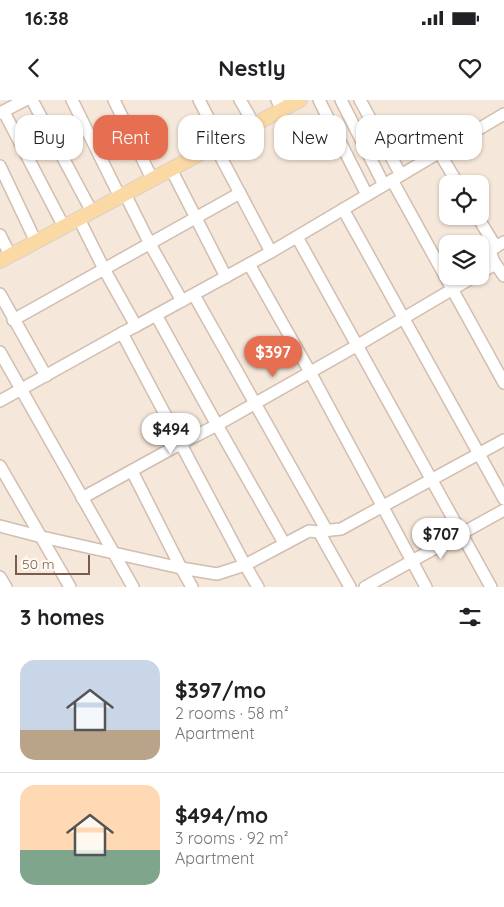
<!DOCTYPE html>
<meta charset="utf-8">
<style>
:root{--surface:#fff;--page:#f6f6f6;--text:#202124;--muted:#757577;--line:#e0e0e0;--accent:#e76f51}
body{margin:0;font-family:Quicksand,sans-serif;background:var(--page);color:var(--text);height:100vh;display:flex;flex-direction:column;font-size:19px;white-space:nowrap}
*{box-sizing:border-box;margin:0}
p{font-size:16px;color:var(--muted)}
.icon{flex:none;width:28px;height:28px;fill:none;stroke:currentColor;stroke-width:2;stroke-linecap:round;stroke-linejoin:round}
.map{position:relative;height:487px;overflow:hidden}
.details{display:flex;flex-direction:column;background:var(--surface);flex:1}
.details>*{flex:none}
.top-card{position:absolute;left:15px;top:15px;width:475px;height:45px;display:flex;gap:10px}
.fabs{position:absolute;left:439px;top:75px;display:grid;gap:10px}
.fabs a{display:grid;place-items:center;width:50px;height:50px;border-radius:10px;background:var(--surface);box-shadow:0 1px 4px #0004;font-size:25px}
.scale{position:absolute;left:15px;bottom:12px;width:75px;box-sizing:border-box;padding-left:5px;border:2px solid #7a5c4d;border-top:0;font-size:14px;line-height:18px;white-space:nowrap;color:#7a5c4d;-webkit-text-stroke:4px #fffaf3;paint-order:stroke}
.price{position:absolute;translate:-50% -42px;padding:0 11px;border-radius:18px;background:#fff;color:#222;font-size:16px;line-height:32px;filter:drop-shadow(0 1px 2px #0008)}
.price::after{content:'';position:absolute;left:50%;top:30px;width:15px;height:11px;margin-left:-8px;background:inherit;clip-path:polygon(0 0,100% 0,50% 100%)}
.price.current{background:var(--accent);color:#fff}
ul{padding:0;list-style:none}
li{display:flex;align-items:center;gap:15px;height:125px;padding:0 20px}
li+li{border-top:1px solid var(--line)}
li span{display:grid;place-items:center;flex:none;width:140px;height:100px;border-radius:15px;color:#555}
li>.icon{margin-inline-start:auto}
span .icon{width:60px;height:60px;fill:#fffc;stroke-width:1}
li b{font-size:21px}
h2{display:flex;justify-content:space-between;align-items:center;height:60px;padding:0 20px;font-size:21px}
.tag{padding:0 18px;border-radius:15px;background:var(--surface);box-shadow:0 1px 4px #0004;font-size:18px;line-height:45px}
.tag.current{background:var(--accent);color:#fff}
.status{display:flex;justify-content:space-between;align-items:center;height:35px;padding:0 25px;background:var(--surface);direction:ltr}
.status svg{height:14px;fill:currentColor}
header{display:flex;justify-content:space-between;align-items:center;height:65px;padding:0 20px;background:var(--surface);font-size:22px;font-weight:800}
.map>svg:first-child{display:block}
.residential{fill:#f5e8da;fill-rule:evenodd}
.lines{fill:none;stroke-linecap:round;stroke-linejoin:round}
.minor-casing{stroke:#d1beb0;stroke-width:14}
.major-casing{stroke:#dad1cd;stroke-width:16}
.minor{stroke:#fff;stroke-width:11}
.major{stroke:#fbd9a5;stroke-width:14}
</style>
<div class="status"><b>16:38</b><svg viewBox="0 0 49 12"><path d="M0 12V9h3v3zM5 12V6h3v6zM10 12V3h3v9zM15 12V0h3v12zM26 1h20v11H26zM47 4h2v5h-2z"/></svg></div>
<header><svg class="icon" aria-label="back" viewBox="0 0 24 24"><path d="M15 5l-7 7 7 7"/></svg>Nestly<svg class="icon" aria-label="heart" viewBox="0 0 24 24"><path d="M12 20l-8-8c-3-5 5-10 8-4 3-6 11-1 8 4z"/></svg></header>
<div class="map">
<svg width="504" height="487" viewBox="0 0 504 487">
<rect width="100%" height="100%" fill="#fdf6ec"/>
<!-- residential -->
<path class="residential" d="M0,0H504V487H0ZM448,84H480V116H448ZM448,144H480V176H448Z"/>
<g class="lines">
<defs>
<g id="minor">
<path d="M32,0L92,112"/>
<path d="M72,0L120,97"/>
<path d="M114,0L152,79"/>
<path d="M199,0L221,42"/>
<path d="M240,0L254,24"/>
<path d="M277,0L282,10"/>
<path d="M319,0L367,95"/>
<path d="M341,0L384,85"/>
<path d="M360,0L401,75"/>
<path d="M4,12L64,127"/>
<path d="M0,13L25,0"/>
<path d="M215,46L271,152"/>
<path d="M439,52L458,84"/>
<path d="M0,66L36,142"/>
<path d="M171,69L226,177"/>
<path d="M392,80L504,283"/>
<path d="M125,94L150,144L182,201"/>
<path d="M343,109L504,399"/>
<path d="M477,116L496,147"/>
<path d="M79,119L104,169L136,226"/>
<path d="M0,135L10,155"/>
<path d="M297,137L491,487"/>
<path d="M494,162L504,176"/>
<path d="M249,164L310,272L426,487"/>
<path d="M480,173L492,166L494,162L491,154L492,149L504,142"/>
<path d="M0,194L46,276"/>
<path d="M194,195L327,431"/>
<path d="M156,215L217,325L284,443"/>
<path d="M13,220L240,93"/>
<path d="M0,252L133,487"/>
<path d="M0,301L122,233L136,226L271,152L504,14"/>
<path d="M0,366L70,487"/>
<path d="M132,371L181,468L192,487"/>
<path d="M82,398L180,344L217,325L358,245L475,176"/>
<path d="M0,426L42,437L181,468L217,474L245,465L122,233"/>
<path d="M321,431L341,429L504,340"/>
<path d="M0,477L6,487"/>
<path d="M258,487L245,465L309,431L319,432L350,487"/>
<path d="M365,487L504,410"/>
</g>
<path id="major" d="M0,161L300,0"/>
</defs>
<!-- minor casing -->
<use href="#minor" class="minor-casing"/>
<!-- major casing -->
<use href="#major" class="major-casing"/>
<!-- minor -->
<use href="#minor" class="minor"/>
<!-- major -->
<use href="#major" class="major"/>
</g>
</svg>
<div class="fabs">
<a><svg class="icon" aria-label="locate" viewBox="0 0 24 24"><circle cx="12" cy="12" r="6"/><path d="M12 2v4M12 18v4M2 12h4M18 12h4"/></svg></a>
<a><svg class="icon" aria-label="layers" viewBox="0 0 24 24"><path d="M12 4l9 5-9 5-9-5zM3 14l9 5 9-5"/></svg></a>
</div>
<div class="scale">50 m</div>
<b class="price current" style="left:273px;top:278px">$397</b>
<b class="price" style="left:171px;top:355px">$494</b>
<b class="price" style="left:441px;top:460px">$707</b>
<div class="top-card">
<a class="tag">Buy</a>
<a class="tag current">Rent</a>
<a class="tag">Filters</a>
<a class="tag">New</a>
<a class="tag">Apartment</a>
</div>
</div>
<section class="details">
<h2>3 homes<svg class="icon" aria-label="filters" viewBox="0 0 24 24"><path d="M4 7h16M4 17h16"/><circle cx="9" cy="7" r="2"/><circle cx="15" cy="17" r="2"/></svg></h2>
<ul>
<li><span style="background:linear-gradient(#c9d6e8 70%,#b9a48a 0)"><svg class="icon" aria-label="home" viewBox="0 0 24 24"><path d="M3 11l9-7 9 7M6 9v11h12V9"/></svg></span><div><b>$397/mo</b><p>2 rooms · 58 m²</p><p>Apartment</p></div></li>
<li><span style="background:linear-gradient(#ffd9b3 65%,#7fa58c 0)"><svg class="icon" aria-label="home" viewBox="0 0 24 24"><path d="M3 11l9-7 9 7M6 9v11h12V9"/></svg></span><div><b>$494/mo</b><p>3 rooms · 92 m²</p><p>Apartment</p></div></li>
</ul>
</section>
